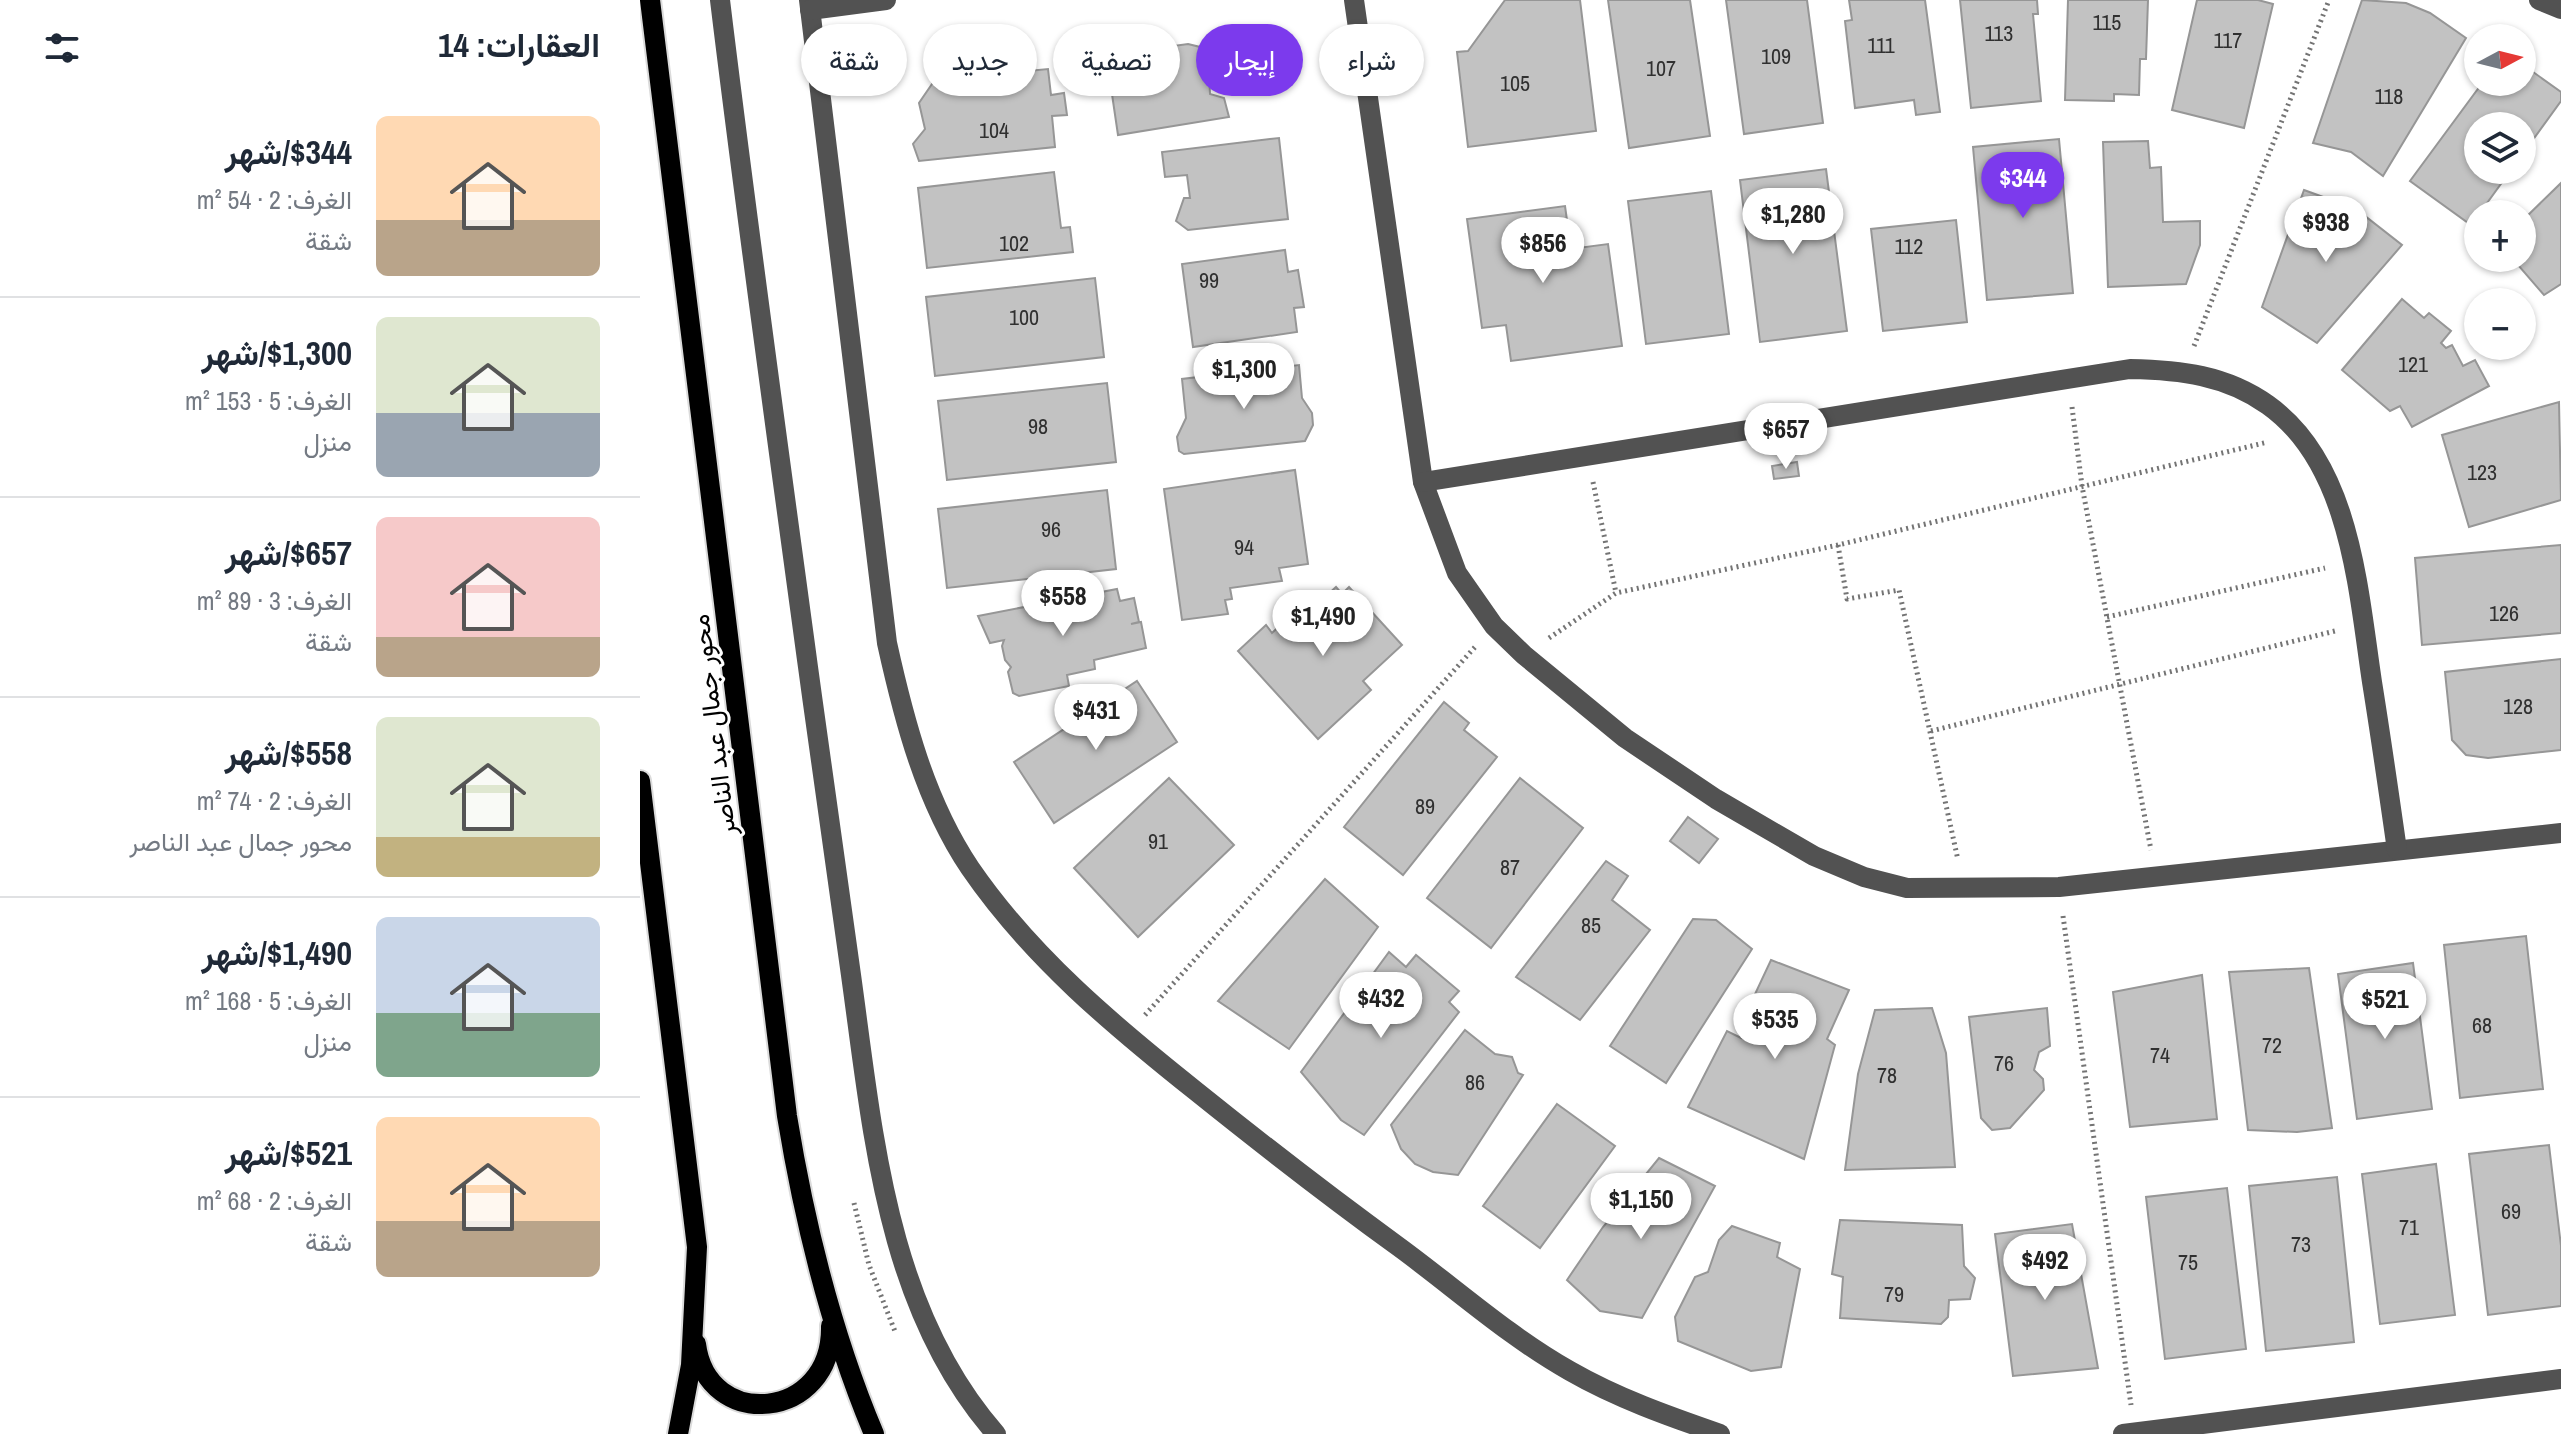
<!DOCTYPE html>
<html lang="ar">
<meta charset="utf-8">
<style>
:root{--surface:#fff;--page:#f2f2f3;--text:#1f2937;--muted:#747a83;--line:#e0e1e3;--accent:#7c3aed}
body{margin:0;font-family:"Archivo Narrow",Vazirmatn,sans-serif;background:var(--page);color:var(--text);direction:rtl;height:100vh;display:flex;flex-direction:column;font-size:30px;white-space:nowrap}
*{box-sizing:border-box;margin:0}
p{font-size:26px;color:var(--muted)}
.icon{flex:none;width:44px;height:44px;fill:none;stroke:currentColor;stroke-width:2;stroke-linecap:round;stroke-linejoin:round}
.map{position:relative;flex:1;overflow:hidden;direction:ltr}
.panel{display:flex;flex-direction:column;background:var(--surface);width:640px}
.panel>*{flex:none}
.top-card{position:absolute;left:24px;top:24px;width:760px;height:72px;direction:rtl;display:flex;gap:16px}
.needle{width:52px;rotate:83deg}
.fabs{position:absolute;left:1824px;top:24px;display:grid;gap:16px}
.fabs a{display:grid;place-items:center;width:72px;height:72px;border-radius:50%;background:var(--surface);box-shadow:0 2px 6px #0004;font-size:40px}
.price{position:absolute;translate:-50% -68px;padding:0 18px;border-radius:28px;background:#fff;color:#222;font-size:26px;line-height:52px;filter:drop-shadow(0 2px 4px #0008)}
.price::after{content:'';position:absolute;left:50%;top:48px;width:24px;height:18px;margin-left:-12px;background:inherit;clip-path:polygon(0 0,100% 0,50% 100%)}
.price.selected{background:var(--accent);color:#fff}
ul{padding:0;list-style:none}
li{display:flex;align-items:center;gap:24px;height:200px;padding:0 40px}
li+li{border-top:2px solid var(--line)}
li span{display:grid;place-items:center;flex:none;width:224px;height:160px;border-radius:12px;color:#555}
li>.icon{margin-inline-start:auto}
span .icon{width:96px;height:96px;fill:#fffc;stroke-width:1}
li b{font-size:34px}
h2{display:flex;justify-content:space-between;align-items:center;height:96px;padding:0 40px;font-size:34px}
.tag{padding:0 28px;border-radius:36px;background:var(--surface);box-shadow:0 2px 6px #0004;font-size:28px;line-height:72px}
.tag.selected{background:var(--accent);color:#fff}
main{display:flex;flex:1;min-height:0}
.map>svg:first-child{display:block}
.building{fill:#c2c2c2;stroke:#969696;stroke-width:2}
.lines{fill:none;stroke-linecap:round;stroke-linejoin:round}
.major-casing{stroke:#dbdbdb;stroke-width:24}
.path{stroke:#747474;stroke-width:5;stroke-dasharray:2 4;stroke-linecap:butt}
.minor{stroke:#525252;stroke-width:20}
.major{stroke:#000;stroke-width:20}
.labels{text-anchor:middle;stroke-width:6;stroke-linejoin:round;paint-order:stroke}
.number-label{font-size:22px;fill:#303030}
.street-label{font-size:26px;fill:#000;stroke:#fff}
</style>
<main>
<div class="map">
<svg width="1921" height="1434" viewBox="0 0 1921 1434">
<rect width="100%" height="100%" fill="#fff"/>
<!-- building -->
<g class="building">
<path d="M865,0H940L956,131L828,147L817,52L828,51Z"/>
<path d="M968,0H1050L1070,136L989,148Z"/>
<path d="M1086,0H1167L1183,123L1104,134Z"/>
<path d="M1209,0H1285L1300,112L1276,115L1274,100L1215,108L1205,21L1212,20Z"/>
<path d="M1320,0H1397L1398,14H1393L1401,101L1331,108Z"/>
<path d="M1428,0H1508L1506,59H1500L1499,95L1474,94V101L1425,100Z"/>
<path d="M1557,0H1618L1633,4L1604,128L1532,110Z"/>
<path d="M1722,0L1766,3L1790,13L1826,38L1743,176L1711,152L1673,143Z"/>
<path d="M548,44L560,47L570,58L573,72L569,74L570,94L584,98L589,117L478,135L468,67L491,63L489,52Z"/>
<path d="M1882,64L1921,92V101L1882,155V126H1838V170H1871L1831,225L1770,181L1843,82H1882Z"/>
<path d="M408,69L411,95L424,93L427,115L412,116L415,147L279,161L273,144L285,129L279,103L292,84H303L312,89L379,81L378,72Z"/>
<path d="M639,138L648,219L548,230L536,221L544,198H550L547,175L525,177L522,152Z"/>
<path d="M1419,139L1433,293L1347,300L1333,147Z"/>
<path d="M1508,141L1510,168L1521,167L1523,222L1560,221V245L1546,284L1468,287L1463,142Z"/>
<path d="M1186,169L1207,331L1120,342L1100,180Z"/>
<path d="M414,172L421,228L430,227L433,252L287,268L278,188Z"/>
<path d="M1921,183V284L1904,295L1872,258H1882V221Z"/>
<path d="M1664,190L1716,209L1762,245L1677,343L1622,307Z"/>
<path d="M1071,191L1089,334L1006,344L988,201Z"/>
<path d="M925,206L931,249L968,244L982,346L871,361L866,325L842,328L827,219Z"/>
<path d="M1316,220L1327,322L1243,331L1231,229Z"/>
<path d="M645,250L648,272L658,270L664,307L654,308L657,332L553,347L542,264Z"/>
<path d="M455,278L464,357L295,376L286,297Z"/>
<path d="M1762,299L1784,318L1789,313L1811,331L1801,343L1806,348L1812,345L1823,366L1835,360L1849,386L1772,427L1760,406L1750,411L1702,370Z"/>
<path d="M659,365L662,398L672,413L673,425L665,441L544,454L539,451L537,437L546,418L542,379Z"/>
<path d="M467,383L476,462L307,480L298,401Z"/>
<path d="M1919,402L1921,500L1829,527L1802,435Z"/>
<path d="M1157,462L1159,476L1134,479L1132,466Z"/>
<path d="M655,470L668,564L639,568L642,581L590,588L592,599L585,600L588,614L542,620L524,489Z"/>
<path d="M467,490L476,569L307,588L298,509Z"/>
<path d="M1921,545V633L1782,645L1775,558Z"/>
<path d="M696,587L702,594L709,587L762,645L723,681L731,690L678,739L598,651L626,625L632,633L653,613L659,621Z"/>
<path d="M477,589L480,601L494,598L499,622L491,624L501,622L506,648L454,660L455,669L427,675L429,686L379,696L373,693L368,672L371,667L365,660L362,646L364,640L350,643L338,616Z"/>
<path d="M1921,659V750L1848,758L1826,755L1812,740L1805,672Z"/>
<path d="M497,681L537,742L414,823L374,762Z"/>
<path d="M804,702L829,723L824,730L857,757L763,875L704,827Z"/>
<path d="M529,778L594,845L498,937L434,868Z"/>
<path d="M880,778L943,828L851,948L787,898Z"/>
<path d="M1048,817L1078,839L1059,863L1030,841Z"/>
<path d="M966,861L988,876L972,900L1010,930L940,1020L876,977Z"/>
<path d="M685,879L738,927L649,1049L578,1001Z"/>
<path d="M1053,919L1076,920L1112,949L1026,1083L970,1046Z"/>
<path d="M1886,936L1903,1089L1820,1098L1804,945Z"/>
<path d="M749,952L766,967L776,955L819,991L809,1002L819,1012L724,1135L701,1120L661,1072Z"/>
<path d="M1131,960L1209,990L1187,1039L1195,1045L1164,1159L1048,1107L1087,1031L1101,1038L1108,1009Z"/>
<path d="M1773,963L1792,1109L1717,1119L1698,974Z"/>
<path d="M1669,968L1692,1128L1657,1132L1608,1130L1589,972Z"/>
<path d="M1562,975L1577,1119L1490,1127L1473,992Z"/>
<path d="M1292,1008L1306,1053L1315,1167L1205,1170L1218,1074L1235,1010Z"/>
<path d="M1407,1008L1410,1046L1399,1052L1394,1070L1403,1079L1404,1090L1370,1128L1352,1130L1341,1118L1329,1017Z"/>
<path d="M825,1030L855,1054L872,1057L878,1073L883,1075L818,1175L793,1172L775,1164L761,1149L751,1125Z"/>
<path d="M917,1104L975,1146L900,1248L843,1206Z"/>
<path d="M1909,1145L1921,1246V1306L1848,1315L1829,1154Z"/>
<path d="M1019,1158L1075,1186L1002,1318L960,1311L927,1280L963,1227Z"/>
<path d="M1796,1164L1815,1315L1740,1324L1722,1174Z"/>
<path d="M1697,1177L1714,1342L1626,1351L1609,1186Z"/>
<path d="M1587,1188L1606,1349L1525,1359L1506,1197Z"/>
<path d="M1200,1220L1322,1225L1324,1266L1335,1278L1330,1299L1309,1300L1308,1317L1301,1324L1200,1318L1203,1277L1192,1274Z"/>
<path d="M1432,1224L1458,1368L1373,1376L1355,1234Z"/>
<path d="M1092,1226L1140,1243L1137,1257L1160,1269L1141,1367L1111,1371L1038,1341L1035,1317L1055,1277L1068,1272L1079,1240Z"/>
</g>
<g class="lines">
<defs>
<g id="major">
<path d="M10,0L147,1116C165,1226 191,1332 234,1434"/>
<path d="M0,781L57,1247L51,1365L38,1434"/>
<path d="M56,1344C67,1432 193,1421 191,1326"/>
</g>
</defs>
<!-- major casing -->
<use href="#major" class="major-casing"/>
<!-- path -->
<g class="path">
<path d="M1554,346L1689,0"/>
<path d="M1432,407L1442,486L1511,850"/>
<path d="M953,482L976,593"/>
<path d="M1198,545L1207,599L1259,590L1318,860"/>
<path d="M1467,617L1685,568"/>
<path d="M909,638L976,593L1198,545L1628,442"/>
<path d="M1291,731L1695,631"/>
<path d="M1423,916L1491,1405"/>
<path d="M505,1015L835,647"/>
<path d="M214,1203L229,1265L256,1334"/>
</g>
<!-- minor -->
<g class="minor">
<path d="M80,0C107,223 138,445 168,667C182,770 197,873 211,975C233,1133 246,1309 356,1434"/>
<path d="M169,0L247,643C264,720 285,801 330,868C391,957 474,1026 557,1092C623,1145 690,1197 759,1247C815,1288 868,1336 930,1371C977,1398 1028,1416 1080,1434"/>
<path d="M714,0L783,482L817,573L854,626L884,655L985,738L1076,799L1174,856L1224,877L1267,888L1419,887L1921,833"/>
<path d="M1899,0L1921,9"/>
<path d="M170,10L246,0"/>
<path d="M783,482L1490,369C1540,370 1586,375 1628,405C1711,464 1718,590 1732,682C1741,738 1749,794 1757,850"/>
<path d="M1483,1434L1921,1379"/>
</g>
<!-- major -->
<use href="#major" class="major"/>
</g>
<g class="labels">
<!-- number labels -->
<g class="number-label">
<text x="1467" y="30">115</text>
<text x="1359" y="41">113</text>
<text x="1588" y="48">117</text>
<text x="1241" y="53">111</text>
<text x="1136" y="64">109</text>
<text x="1021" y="76">107</text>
<text x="875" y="91">105</text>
<text x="1749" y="104">118</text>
<text x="354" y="138">104</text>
<text x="374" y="251">102</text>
<text x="1269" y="254">112</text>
<text x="569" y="288">99</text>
<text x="384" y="325">100</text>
<text x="1773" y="372">121</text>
<text x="398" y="434">98</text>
<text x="1842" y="480">123</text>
<text x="411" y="537">96</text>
<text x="604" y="555">94</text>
<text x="1864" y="621">126</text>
<text x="1878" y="714">128</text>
<text x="785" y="814">89</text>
<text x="518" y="849">91</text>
<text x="870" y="875">87</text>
<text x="951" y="933">85</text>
<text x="1842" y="1033">68</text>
<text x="1632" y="1053">72</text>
<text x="1520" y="1063">74</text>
<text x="1364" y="1071">76</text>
<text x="1247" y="1083">78</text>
<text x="835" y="1090">86</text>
<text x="1871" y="1219">69</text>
<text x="1769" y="1235">71</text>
<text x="1661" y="1252">73</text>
<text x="1548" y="1270">75</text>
<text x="1254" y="1302">79</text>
</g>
<!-- street labels -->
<g class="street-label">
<text transform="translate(73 725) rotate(-97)" y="9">محور جمال عبد الناصر</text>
</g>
</g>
</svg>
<div class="fabs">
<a><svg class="needle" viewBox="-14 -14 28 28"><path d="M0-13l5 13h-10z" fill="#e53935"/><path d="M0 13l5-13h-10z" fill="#747a83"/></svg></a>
<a><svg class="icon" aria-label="layers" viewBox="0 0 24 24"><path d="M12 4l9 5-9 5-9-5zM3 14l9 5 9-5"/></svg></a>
<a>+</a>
<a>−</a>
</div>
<b class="price selected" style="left:1383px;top:220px">$344</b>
<b class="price" style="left:1153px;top:256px">$1,280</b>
<b class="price" style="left:1686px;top:264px">$938</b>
<b class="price" style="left:903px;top:285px">$856</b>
<b class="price" style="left:604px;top:411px">$1,300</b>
<b class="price" style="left:1146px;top:471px">$657</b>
<b class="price" style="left:423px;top:638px">$558</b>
<b class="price" style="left:683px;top:658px">$1,490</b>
<b class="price" style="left:456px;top:752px">$431</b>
<b class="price" style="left:741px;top:1040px">$432</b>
<b class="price" style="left:1745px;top:1041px">$521</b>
<b class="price" style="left:1135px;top:1061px">$535</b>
<b class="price" style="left:1001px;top:1241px">$1,150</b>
<b class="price" style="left:1405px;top:1302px">$492</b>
<div class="top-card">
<a class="tag">شراء</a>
<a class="tag selected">إيجار</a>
<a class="tag">تصفية</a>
<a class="tag">جديد</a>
<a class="tag">شقة</a>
</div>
</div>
<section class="panel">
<h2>العقارات: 14<svg class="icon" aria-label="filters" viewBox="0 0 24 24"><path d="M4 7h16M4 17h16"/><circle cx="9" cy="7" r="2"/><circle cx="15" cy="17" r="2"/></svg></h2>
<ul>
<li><span style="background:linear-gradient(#ffd9b3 65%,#b9a48a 0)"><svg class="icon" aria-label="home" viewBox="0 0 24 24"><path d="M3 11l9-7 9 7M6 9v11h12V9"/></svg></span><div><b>$344/شهر</b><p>الغرف: 2 · 54 m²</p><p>شقة</p></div></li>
<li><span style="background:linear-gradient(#dfe7d0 60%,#9aa5b1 0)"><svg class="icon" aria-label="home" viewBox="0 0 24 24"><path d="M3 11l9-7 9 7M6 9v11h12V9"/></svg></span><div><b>$1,300/شهر</b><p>الغرف: 5 · 153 m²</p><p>منزل</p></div></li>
<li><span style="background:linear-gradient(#f6c9c9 75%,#b9a48a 0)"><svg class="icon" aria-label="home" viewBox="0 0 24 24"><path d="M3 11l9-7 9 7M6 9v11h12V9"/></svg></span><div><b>$657/شهر</b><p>الغرف: 3 · 89 m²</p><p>شقة</p></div></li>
<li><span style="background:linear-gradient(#dfe7d0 75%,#c2b280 0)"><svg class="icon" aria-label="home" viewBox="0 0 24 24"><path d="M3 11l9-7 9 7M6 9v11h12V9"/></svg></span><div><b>$558/شهر</b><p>الغرف: 2 · 74 m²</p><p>محور جمال عبد الناصر</p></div></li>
<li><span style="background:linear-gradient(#c9d6e8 60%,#7fa58c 0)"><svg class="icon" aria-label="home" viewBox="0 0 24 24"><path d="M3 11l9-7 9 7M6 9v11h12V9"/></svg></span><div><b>$1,490/شهر</b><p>الغرف: 5 · 168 m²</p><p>منزل</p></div></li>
<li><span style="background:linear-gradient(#ffd9b3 65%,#b9a48a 0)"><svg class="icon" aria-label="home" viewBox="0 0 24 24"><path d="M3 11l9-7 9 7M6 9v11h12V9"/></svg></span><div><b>$521/شهر</b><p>الغرف: 2 · 68 m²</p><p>شقة</p></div></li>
</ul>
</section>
</main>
